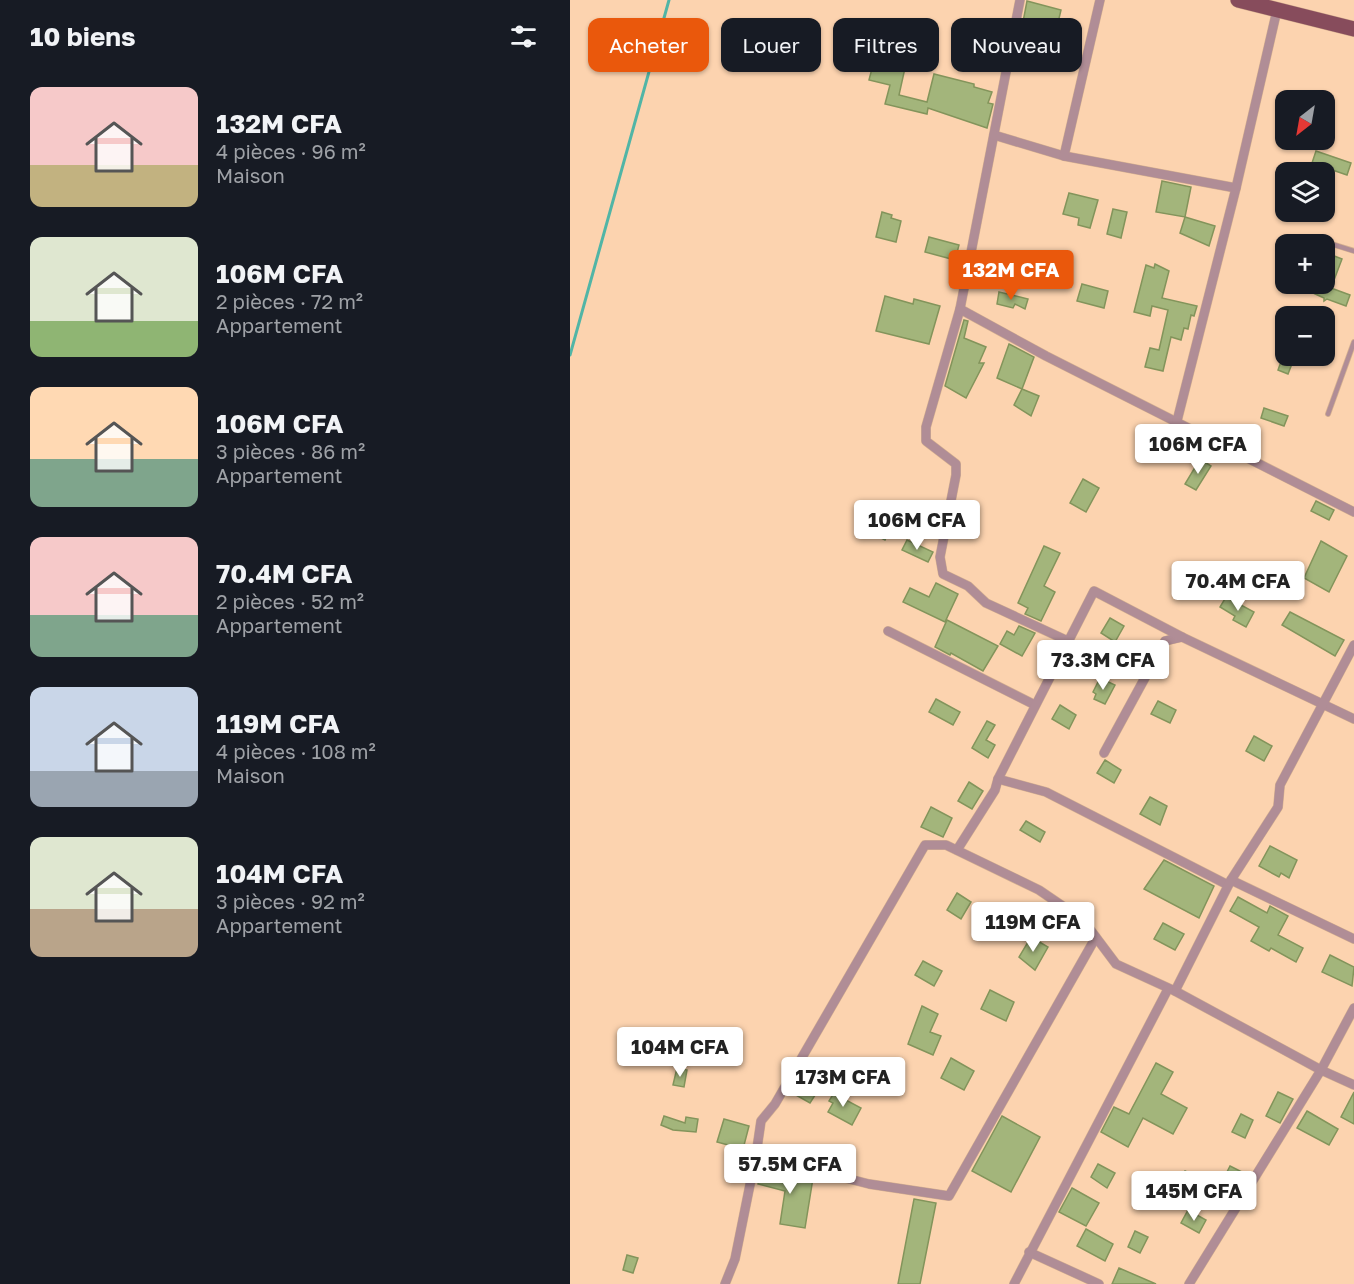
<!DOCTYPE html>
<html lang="fr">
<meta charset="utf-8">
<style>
:root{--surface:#171b24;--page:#242831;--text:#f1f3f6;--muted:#9ea1a6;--accent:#ea580c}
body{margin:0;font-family:"Golos Text",sans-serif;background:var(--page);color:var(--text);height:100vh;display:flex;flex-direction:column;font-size:22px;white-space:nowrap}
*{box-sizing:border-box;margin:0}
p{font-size:20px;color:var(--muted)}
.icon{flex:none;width:33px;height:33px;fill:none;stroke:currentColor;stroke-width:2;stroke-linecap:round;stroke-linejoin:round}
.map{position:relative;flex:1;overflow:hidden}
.side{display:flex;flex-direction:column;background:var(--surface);width:570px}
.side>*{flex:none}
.guide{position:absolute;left:18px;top:18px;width:570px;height:54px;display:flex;gap:12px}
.needle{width:39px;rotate:211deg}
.tools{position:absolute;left:705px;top:90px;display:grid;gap:12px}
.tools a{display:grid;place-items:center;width:60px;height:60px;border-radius:12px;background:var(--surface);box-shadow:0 2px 4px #0004;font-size:30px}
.price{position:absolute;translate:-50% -51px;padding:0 14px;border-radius:6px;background:#fff;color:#222;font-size:20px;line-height:39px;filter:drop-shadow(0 2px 3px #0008)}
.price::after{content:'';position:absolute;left:50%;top:36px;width:18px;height:14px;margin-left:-9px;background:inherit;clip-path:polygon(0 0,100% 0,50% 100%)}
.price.current{background:var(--accent);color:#fff}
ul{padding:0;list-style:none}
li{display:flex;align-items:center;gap:18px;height:150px;padding:0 30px}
li span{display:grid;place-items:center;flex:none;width:168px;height:120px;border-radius:12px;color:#555}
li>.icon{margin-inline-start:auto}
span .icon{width:72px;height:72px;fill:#fffc;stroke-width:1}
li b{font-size:26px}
h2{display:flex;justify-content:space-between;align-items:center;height:72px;padding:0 30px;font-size:26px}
.pill{padding:0 21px;border-radius:12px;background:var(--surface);box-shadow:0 2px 4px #0004;font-size:21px;line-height:54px}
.pill.current{background:var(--accent);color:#fff}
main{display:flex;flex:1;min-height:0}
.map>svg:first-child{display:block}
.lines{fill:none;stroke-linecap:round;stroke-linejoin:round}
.stream{stroke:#51b5a6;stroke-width:3}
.building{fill:#a3b57b;stroke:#83945b;stroke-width:1.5}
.service-casing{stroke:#d5b090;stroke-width:6}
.minor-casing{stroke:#d5b090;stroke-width:10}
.primary-casing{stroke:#d5b090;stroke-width:16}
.service{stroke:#b08d96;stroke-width:4.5}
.minor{stroke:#b08d96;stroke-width:9}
.primary{stroke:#874c5c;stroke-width:15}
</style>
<main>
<section class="side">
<h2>10 biens<svg class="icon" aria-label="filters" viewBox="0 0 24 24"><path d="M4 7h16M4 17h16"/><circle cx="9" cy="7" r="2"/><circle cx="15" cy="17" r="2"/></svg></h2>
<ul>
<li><span style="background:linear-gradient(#f6c9c9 65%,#c2b280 0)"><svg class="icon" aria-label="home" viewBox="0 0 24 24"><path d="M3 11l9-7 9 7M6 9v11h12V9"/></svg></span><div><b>132M CFA</b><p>4 pièces · 96 m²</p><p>Maison</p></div></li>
<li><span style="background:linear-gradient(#dfe7d0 70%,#8fb573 0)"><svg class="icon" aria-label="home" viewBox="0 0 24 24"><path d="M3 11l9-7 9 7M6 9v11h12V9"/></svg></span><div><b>106M CFA</b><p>2 pièces · 72 m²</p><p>Appartement</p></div></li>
<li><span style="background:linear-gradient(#ffd9b3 60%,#7fa58c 0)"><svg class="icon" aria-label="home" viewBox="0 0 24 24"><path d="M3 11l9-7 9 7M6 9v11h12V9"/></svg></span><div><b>106M CFA</b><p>3 pièces · 86 m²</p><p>Appartement</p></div></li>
<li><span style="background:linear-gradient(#f6c9c9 65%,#7fa58c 0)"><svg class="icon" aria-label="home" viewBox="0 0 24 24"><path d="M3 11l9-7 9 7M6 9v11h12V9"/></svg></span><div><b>70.4M CFA</b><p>2 pièces · 52 m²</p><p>Appartement</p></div></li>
<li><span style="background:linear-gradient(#c9d6e8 70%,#9aa5b1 0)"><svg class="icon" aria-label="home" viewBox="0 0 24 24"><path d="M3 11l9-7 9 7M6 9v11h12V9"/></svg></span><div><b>119M CFA</b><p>4 pièces · 108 m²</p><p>Maison</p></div></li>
<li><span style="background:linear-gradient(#dfe7d0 60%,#b9a48a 0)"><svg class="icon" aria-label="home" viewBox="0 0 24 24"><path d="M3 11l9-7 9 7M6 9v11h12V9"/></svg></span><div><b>104M CFA</b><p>3 pièces · 92 m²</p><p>Appartement</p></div></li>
</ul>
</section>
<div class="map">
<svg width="784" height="1284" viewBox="0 0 784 1284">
<rect width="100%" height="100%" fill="#fcd3af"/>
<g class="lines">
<!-- stream -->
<path class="stream" d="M0,355L99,0"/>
</g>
<!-- building -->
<g class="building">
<path d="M457,1L491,10L480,56L448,48Z"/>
<path d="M320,36L341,41L329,95L357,102L364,74L404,84V87L422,92L418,103L423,104L417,128L358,108L357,114L315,104L320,85L299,80L304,61L313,63Z"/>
<path d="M746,151L781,163L777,175L742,163Z"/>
<path d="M592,181L621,187L615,217L586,212Z"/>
<path d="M499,193L528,200L520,228L508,225L509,218L493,214Z"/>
<path d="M543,209L557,212L551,238L537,234Z"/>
<path d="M312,212L322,215L321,218L331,221L326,242L306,237Z"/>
<path d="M615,217L645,226L639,246L610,233Z"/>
<path d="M359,237L389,245L385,260L355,252Z"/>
<path d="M754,252L772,259L761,288L780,295L776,306L757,299L754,301V298L741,292L744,284H754Z"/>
<path d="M585,264L599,271L592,298L627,306L624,316L621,315L618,329L614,328L611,340L601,337L593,371L575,367L580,348L589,350L598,310L582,306L580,316L564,312L576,265L584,268Z"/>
<path d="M512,284L538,291L534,308L507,301Z"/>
<path d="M429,292L458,299L455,309L445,304L443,308L427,304Z"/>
<path d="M315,296L343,304L344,299L370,306L359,344L306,331Z"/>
<path d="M394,320L398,321L394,338L416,347L409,363H414L396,398L375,386Z"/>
<path d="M439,344L464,357L452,389L427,378Z"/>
<path d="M713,356H725L718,374L708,370Z"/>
<path d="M452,389L469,396L461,416L444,405Z"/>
<path d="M694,408L718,416L714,426L691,418Z"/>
<path d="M630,459L641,466L626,490L615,484Z"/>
<path d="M513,479L529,488L516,512L500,503Z"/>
<path d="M746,501L764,510L759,520L741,511Z"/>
<path d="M316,507L325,511L326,508L343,516L335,533L322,526L315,540L301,533Z"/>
<path d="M337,540L363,552L358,562L332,550Z"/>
<path d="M751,541L777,556L759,592L734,578Z"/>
<path d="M474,546L490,553L474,586L485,592L471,621L455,614L458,608L448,603Z"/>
<path d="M685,567L700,576L688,597L673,589Z"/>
<path d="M366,583L388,594L375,622L333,602L340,588L359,597Z"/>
<path d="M656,597L684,612L676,627L663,620L665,616L650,607Z"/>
<path d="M720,612L774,640L765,656L712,625Z"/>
<path d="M540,618L554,626L545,642L531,633Z"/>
<path d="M377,620L428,646L413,671L381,653L380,655L365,647Z"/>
<path d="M449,626L465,633L452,656L430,644L437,631L444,635Z"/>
<path d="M530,678L545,685L535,704L524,699L526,694L523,692Z"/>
<path d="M366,699L390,712L383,725L359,712Z"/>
<path d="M588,701L606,710L600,723L581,714Z"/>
<path d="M490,705L506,715L499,729L482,719Z"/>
<path d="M417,721L425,725L416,740L425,745L418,758L402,748Z"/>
<path d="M684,736L702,746L694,761L676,751Z"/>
<path d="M535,760L551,770L544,783L527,773Z"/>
<path d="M399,782L413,791L402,809L388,801Z"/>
<path d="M580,797L597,806L590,825L570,814Z"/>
<path d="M361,807L382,818L373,837L351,827Z"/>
<path d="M456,821L475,832L470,842L450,830Z"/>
<path d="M700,846L727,860L719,878L711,873L709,877L689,866Z"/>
<path d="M594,860L644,886L629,918L574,889Z"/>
<path d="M387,893L401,902L391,919L377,910Z"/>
<path d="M668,897L697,913L700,906L718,916L708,935L733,948L726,962L701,948L699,951L681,941L689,927L660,911Z"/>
<path d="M593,923L614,934L605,950L584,939Z"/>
<path d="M461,937L478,947L465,970L449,957Z"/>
<path d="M760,955L784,967L782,986L752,972Z"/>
<path d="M353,961L372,971L364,986L345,975Z"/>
<path d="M420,990L444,1002L436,1021L411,1009Z"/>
<path d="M352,1006L368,1014L360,1032L371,1036L363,1055L338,1044Z"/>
<path d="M381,1058L404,1071L394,1090L371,1078Z"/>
<path d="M586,1063L603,1072L591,1094L617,1108L603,1134L573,1118L558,1147L531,1132L544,1107L559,1114Z"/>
<path d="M107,1068L117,1070L114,1087L103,1085Z"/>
<path d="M238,1070L251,1077L243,1090L247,1092L240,1103L224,1094Z"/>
<path d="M267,1088L275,1093L272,1098L291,1108L282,1125L258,1112L263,1103L259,1101Z"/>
<path d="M708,1092L723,1099L710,1123L696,1116Z"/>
<path d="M784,1092V1124L771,1117Z"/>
<path d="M737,1111L768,1129L759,1145L727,1128Z"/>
<path d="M671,1114L683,1120L675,1138L662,1132Z"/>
<path d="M94,1116L115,1123L116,1117L128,1119L126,1132L103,1130L91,1125Z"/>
<path d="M432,1116L470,1137L441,1192L402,1171Z"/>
<path d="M154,1119L179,1126L173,1149L147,1142Z"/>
<path d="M528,1164L545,1173L537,1188L521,1177Z"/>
<path d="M192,1165L202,1167L201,1170L243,1178L235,1228L210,1224L215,1191L188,1184Z"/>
<path d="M660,1166L678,1175L664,1198L648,1190Z"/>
<path d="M615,1171L632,1179L618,1208L588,1193L595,1180L608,1187Z"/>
<path d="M502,1188L529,1203L516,1226L489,1212Z"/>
<path d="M344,1199L366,1203L350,1284H328Z"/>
<path d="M618,1210L636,1220L629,1233L611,1223Z"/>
<path d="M516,1229L543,1244L535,1261L507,1246Z"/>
<path d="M565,1231L578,1237L570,1253L558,1247Z"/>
<path d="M57,1255L68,1258L63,1273L53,1270Z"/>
<path d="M549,1268L586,1284H542Z"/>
</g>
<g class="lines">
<defs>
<g id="service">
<path d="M752,241L784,251"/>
<path d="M758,414L784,342"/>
</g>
<g id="minor">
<path d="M450,0L390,309L356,427V441L386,464V475L370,557L373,574L398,586L416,603L498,641"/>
<path d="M424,135L494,156L666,188"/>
<path d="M494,156L530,0"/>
<path d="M390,309L476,356L784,512"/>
<path d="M607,421L666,188L707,10"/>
<path d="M318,631L465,705"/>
<path d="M534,753L595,641L612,637L784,719"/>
<path d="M428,779L476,792L658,885"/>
<path d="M387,850L425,790L428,779L524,591L612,637"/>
<path d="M661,880L784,939"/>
<path d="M526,937L379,1196L299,1184L186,1155L191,1121L205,1104L355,845H376L469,890L513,920L546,964L605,991L751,1070L784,1085"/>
<path d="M605,991L661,880L708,807L710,785L784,645"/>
<path d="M459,1252L529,1284"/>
<path d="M155,1284L165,1259L186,1155"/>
<path d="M444,1284L598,989"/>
<path d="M619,1284L751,1070L784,1008"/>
</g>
<path id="primary" d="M668,0L784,29"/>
</defs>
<!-- service casing -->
<use href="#service" class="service-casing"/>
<!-- minor casing -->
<use href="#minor" class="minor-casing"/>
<!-- primary casing -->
<use href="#primary" class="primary-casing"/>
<!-- service -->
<use href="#service" class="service"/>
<!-- minor -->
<use href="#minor" class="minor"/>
<!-- primary -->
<use href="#primary" class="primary"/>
</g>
</svg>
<div class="tools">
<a><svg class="needle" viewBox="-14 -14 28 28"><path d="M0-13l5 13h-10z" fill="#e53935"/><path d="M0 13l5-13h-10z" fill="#9ea1a6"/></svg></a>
<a><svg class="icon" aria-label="layers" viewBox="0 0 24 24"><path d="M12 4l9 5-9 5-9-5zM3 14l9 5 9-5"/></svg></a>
<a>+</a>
<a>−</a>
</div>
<b class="price current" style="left:441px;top:301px">132M CFA</b>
<b class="price" style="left:628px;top:475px">106M CFA</b>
<b class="price" style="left:347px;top:551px">106M CFA</b>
<b class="price" style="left:668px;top:612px">70.4M CFA</b>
<b class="price" style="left:533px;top:691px">73.3M CFA</b>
<b class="price" style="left:463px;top:953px">119M CFA</b>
<b class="price" style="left:110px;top:1078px">104M CFA</b>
<b class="price" style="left:273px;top:1108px">173M CFA</b>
<b class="price" style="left:220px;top:1195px">57.5M CFA</b>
<b class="price" style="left:624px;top:1222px">145M CFA</b>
<div class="guide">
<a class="pill current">Acheter</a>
<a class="pill">Louer</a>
<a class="pill">Filtres</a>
<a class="pill">Nouveau</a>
</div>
</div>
</main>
